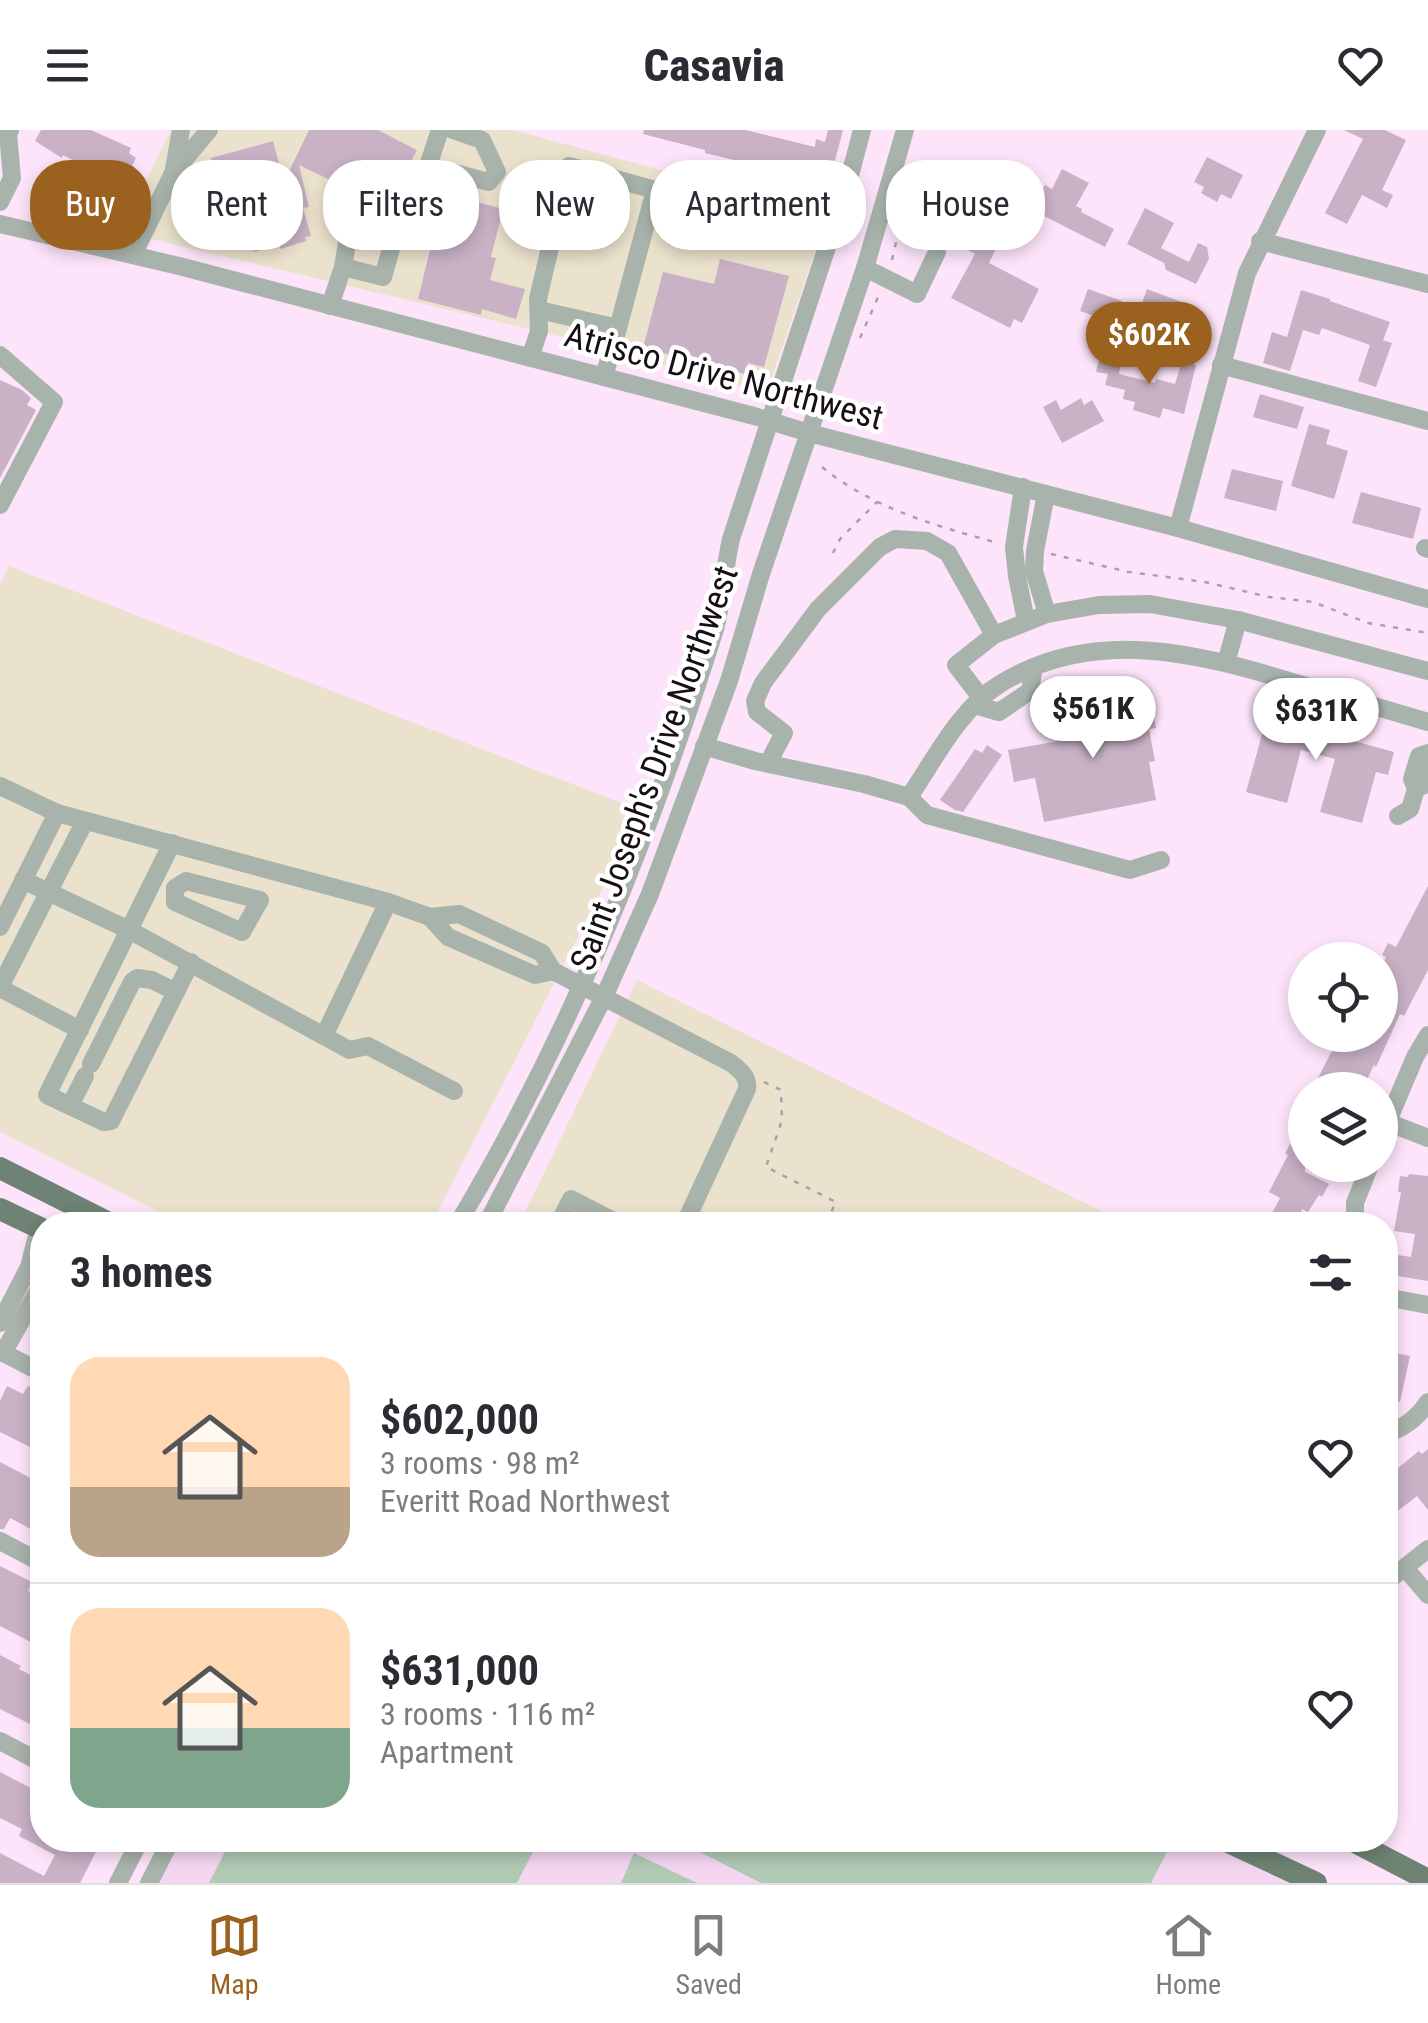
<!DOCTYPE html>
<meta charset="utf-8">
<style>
:root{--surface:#fff;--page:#f7f7f7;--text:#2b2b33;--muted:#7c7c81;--line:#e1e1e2;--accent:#9b611f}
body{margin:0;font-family:"Roboto Condensed",sans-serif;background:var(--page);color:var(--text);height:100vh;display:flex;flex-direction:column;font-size:38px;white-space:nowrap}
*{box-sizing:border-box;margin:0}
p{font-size:32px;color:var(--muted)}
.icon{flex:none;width:55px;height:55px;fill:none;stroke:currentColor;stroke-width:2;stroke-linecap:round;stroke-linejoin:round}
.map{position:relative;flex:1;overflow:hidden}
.side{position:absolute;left:30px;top:1082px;width:1368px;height:640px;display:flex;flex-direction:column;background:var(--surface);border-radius:40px;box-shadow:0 5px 15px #0003}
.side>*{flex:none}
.top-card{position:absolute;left:30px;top:30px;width:1370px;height:90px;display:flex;gap:20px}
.tools{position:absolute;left:1288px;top:812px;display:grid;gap:20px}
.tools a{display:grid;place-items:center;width:110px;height:110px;border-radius:50%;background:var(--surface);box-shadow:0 5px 15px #0003;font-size:50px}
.price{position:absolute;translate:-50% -85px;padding:0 22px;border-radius:35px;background:#fff;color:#222;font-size:32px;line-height:65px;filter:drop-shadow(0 2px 5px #0008)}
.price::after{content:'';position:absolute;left:50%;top:60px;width:30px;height:22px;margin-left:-15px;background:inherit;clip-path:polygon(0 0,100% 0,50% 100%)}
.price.on{background:var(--accent);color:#fff}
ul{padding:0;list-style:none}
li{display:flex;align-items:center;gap:30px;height:250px;padding:0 40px}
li+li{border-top:2px solid var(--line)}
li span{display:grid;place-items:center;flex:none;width:280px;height:200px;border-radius:30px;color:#555}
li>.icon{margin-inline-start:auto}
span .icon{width:120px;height:120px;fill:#fffc;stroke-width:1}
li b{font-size:42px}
h2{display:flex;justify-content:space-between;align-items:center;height:120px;padding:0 40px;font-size:42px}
.pill{padding:0 35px;border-radius:40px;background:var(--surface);box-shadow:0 5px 15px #0003;font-size:35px;line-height:90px}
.pill.on{background:var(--accent);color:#fff}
header{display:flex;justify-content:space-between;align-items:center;height:130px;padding:0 40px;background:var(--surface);font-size:45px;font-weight:800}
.tab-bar{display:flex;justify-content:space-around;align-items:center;height:140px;border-top:2px solid var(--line);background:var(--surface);font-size:28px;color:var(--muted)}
.tab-bar a{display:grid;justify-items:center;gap:5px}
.tab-bar .on{color:var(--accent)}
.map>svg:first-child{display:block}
.commercial{fill:#ebe2cd}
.built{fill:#f5d6f2}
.green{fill:#b1cab6}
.building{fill:#c9b1c6}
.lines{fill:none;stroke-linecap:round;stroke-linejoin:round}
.path{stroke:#af9cad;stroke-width:2.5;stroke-dasharray:5 8;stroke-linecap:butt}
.minor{stroke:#a8b3ab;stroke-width:18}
.major{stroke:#6e8373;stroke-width:22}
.labels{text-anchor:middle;stroke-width:9;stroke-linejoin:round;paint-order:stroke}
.street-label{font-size:35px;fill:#170f16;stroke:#fff}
</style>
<header><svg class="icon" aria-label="menu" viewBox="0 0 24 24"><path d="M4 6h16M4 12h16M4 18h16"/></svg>Casavia<svg class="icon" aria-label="heart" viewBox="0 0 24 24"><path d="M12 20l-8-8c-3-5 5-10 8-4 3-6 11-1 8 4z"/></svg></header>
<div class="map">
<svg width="1428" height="1753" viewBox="0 0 1428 1753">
<rect width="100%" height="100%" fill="#fde4fa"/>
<!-- commercial -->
<g class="commercial">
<path d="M171,0H513L828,85L769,255L762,258L745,257L567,208L121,102Z"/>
<path d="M9,436L642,681L431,1095H185L0,1002V454Z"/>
<path d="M637,850L1129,1095H519Z"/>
</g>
<!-- built -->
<path class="built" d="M180,1710H1203L1287,1753H157Z"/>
<!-- green -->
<g class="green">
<path d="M231,1710H539L517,1753H209Z"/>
<path d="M676,1710H1148L1168,1720L1151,1753H761Z"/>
<path d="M634,1723L697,1753H621Z"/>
</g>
<!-- building -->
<g class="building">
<path d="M41,0H91L131,18L129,23L136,28L125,50L116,46L114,51L99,43L97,46L86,41L88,38L63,25L62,28L35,11Z"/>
<path d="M309,0H378L417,20L385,80L373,79L333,59L336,53L299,35L309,77L303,78L311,106L305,107L306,111L280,119L279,114L254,122L252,115L245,117L237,88L203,98L194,68L220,62L211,28L273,11L284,52Z"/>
<path d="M644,0H746L815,17L816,9L825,12L828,0H843L832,42L812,37L809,48L705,23V20L643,4Z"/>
<path d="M1344,0H1385L1406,10L1382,60L1393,65L1387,78L1362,65L1347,94L1325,83L1363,9Z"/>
<path d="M1207,27L1243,45L1231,69L1221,64L1217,72L1201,63L1204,57L1194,52Z"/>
<path d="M1062,39L1089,53L1076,76L1082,79L1081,82L1114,99L1105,117L1040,84L1044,75L1036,71L1045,55L1052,59Z"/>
<path d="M440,62L503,79L491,127L496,128L490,150L525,159L516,189L482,179L481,185L418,169L430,120L425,118Z"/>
<path d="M1145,78L1174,93L1161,118L1189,132L1198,113L1207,117L1209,129L1196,154L1166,140L1164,133L1127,114Z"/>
<path d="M976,95L1001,108L989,133L1039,159L1022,193L1014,189L1010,198L951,168L975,124L959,115L966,101L972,104Z"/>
<path d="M720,129L789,146L764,237L748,233L745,244L643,218L663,142L714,154Z"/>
<path d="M1088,159L1122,171L1114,193L1080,181Z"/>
<path d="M1147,159L1187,174L1183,185L1190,188L1184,206L1137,188Z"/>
<path d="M1301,160L1330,169V171L1390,192L1383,210L1392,213L1376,257L1358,251L1370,215L1322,198L1319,205L1303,200L1290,241L1263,233L1272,202L1287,207Z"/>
<path d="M1101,221L1122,226L1119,244L1155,253L1156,249L1175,254L1182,231L1196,235L1184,284L1163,278L1160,288L1133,280L1135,272L1123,269L1125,260L1105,255L1108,244L1096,242Z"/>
<path d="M0,250L22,260L31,268L27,275L36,280L0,348Z"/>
<path d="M1260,264L1304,277L1297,299L1253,287Z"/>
<path d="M1081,268L1084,275L1092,270L1104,291L1062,313L1043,277L1056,270L1061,280Z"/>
<path d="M1309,294L1330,300L1326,314L1348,321L1334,369L1291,356Z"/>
<path d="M1232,339L1283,351L1276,381L1224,368Z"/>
<path d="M1361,362L1421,378L1413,409L1352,393Z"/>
<path d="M1150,566L1156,598L1149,599L1155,631L1149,632L1156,670L1044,692L1035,648L1014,652L1008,620L1059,611L1056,592L1065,590L1064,584Z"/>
<path d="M1270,576L1295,583L1296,579L1326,587L1321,602L1394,622L1388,645L1376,642L1362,693L1320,682L1335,629L1301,620L1287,673L1246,662Z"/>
<path d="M987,615L1002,625L963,682L955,680L940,670L975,619L982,623Z"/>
<path d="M1428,756V840L1404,886L1400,884L1376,937L1374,935L1362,960H1331L1316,952L1340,905H1380V840L1386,827L1382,825L1388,813L1396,817Z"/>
<path d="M1305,983V1042L1329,1054L1322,1067L1319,1065L1308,1082L1302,1079L1294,1095H1266L1280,1068L1269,1062L1288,1025L1285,1024Z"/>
<path d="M1409,1044L1428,1046V1151L1385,1144L1388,1128L1397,1130L1398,1125L1411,1127L1415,1104L1394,1101L1401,1062H1398L1400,1046L1408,1047Z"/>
<path d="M1385,1221L1410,1226L1400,1272L1385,1269Z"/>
<path d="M7,1256L23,1264L28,1256L42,1263V1323L0,1302V1271Z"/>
<path d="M1428,1319V1380L1417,1366L1390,1387L1385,1380V1333L1393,1342L1419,1321L1422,1324Z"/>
<path d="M0,1332L42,1354V1405L10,1388L4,1399H0Z"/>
<path d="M0,1436L32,1452L28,1461L39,1467L36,1474L42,1477V1518L0,1496Z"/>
<path d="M0,1525L21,1536L19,1539L42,1551V1600L0,1579Z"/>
<path d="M0,1642L42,1664V1710H102L80,1753H0V1723L44,1746L55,1725L19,1706L22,1699L0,1688Z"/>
</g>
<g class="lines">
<!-- path -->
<g class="path">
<path d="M892,130L911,46"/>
<path d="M860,208L879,165"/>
<path d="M822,337C872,378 936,396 998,413"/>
<path d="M833,423L840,409L877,372"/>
<path d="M1051,424L1129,442L1205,452L1269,467L1313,472L1368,493L1428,503"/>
<path d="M764,952L781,960L782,990L766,1037L836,1072L825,1095"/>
</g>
<!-- minor -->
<g class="minor">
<path d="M428,36L440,0"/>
<path d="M174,39L181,0"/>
<path d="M0,72L12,48L8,4L10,0"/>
<path d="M0,94L179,136L754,286L809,303L1178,398L1428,469"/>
<path d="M1260,111L1428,154"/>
<path d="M133,125L173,43L209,0"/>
<path d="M343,137L351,90L398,94"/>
<path d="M865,138L917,164L937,122"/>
<path d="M330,176L343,137L383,147L398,94L428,36L489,52L497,42L482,10L453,0"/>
<path d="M539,180L618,198L604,247"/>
<path d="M618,198L655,60"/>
<path d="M0,225L54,272L0,375"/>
<path d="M530,228L539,201L538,169L569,36L655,60L709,71L829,108"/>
<path d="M1221,235L1428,291"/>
<path d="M1023,357L1014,417L1017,446L1026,491"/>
<path d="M1046,364L1035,421L1034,441L1047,484"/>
<path d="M1178,398L1247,143L1317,0"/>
<path d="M1425,418L1428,419"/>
<path d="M1226,533L1238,490"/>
<path d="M982,569L956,535L994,505L1047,484L1099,475L1150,474L1238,490L1428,541"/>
<path d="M975,575L999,582L1030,561L1034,537"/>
<path d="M704,616L755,631L864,654L909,667L927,685L1130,740L1161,730"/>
<path d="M768,633L784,603L757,582L755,571L763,553L818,479L880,417L895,409L927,411L948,423L994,505"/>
<path d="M0,656L57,683"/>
<path d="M1416,659L1424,655L1428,641"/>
<path d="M909,667C935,629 959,579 1000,554C1094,496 1197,523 1296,553C1340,566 1384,579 1428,592"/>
<path d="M1398,686L1410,679L1416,659L1412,649L1419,626L1428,623"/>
<path d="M23,750L129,800L172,713"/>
<path d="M186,751L260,770L242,802L175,772V758Z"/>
<path d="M388,772L430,787L459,784L542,823L553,841L731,933C740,940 749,947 747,959L684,1095"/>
<path d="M430,787L448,807L535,845L553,841"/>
<path d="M0,797L57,683L388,772L324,906L129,800L47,965L104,992L111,991L191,832"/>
<path d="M0,857L85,691"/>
<path d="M0,858L80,900"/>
<path d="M324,906L349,920L368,916L454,961"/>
<path d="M91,934L132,852L137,848L152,850L176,862"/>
<path d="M70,976L85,946"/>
<path d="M1387,992L1428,1008"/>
<path d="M1380,1010L1415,927L1428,905"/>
<path d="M457,1095C570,906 649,709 715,499C723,469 724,439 731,409L848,53L862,0"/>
<path d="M486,1095L604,867L650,764L729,551L761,444L865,138L905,0"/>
<path d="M558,1095L571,1069L621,1095"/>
<path d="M1355,1095V1073L1370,1035"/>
<path d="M1385,1167L1428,1175"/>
<path d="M0,1193L29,1137L39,1098"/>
<path d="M0,1221L42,1243"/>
<path d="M3,1223L42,1154"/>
<path d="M1385,1304C1403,1299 1418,1287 1428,1272"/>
<path d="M0,1411L42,1433"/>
<path d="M1405,1438L1428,1465"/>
<path d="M1385,1453L1428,1419"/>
<path d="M0,1611L42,1633"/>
<path d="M118,1753L140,1710"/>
<path d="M149,1753L171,1710"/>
</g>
<!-- major -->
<g class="major">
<path d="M0,1038L113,1095"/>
<path d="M0,1079L42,1099"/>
<path d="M1224,1710L1316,1753"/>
<path d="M1351,1710L1428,1750"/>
</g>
</g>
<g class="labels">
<!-- street labels -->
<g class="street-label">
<text transform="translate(724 246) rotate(15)" y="12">Atrisco Drive Northwest</text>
<text transform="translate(654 638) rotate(-70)" y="12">Saint Joseph's Drive Northwest</text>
</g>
</g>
</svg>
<div class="tools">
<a><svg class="icon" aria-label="locate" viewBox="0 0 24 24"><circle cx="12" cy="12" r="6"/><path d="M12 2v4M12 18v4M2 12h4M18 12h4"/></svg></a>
<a><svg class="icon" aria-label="layers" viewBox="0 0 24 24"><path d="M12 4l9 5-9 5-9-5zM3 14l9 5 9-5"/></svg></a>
</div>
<b class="price on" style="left:1149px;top:257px">$602K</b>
<b class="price" style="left:1093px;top:631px">$561K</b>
<b class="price" style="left:1316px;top:633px">$631K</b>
<div class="top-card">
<a class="pill on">Buy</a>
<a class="pill">Rent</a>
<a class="pill">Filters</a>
<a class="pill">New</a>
<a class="pill">Apartment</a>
<a class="pill">House</a>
</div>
<section class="side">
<h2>3 homes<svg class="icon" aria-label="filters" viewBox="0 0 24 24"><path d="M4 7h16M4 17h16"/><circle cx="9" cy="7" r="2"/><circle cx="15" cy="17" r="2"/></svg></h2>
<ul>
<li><span style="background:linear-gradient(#ffd9b3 65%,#b9a48a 0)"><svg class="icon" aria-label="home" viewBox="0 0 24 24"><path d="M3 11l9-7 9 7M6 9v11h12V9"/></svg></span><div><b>$602,000</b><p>3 rooms · 98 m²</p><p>Everitt Road Northwest</p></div><svg class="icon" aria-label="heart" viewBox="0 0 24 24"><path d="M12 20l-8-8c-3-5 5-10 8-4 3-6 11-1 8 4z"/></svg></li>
<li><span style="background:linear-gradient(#ffd9b3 60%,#7fa58c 0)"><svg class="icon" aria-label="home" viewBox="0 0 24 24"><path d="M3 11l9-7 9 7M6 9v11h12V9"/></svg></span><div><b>$631,000</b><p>3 rooms · 116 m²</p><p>Apartment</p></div><svg class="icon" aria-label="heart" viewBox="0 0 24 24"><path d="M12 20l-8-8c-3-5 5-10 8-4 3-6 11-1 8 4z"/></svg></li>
</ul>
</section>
</div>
<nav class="tab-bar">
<a class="on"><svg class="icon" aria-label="map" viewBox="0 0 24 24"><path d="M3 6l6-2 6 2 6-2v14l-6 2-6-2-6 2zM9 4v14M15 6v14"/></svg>Map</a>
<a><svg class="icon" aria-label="saved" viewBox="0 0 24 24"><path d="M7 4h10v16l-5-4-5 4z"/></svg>Saved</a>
<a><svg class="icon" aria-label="home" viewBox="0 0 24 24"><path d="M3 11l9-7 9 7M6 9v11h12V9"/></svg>Home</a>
</nav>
